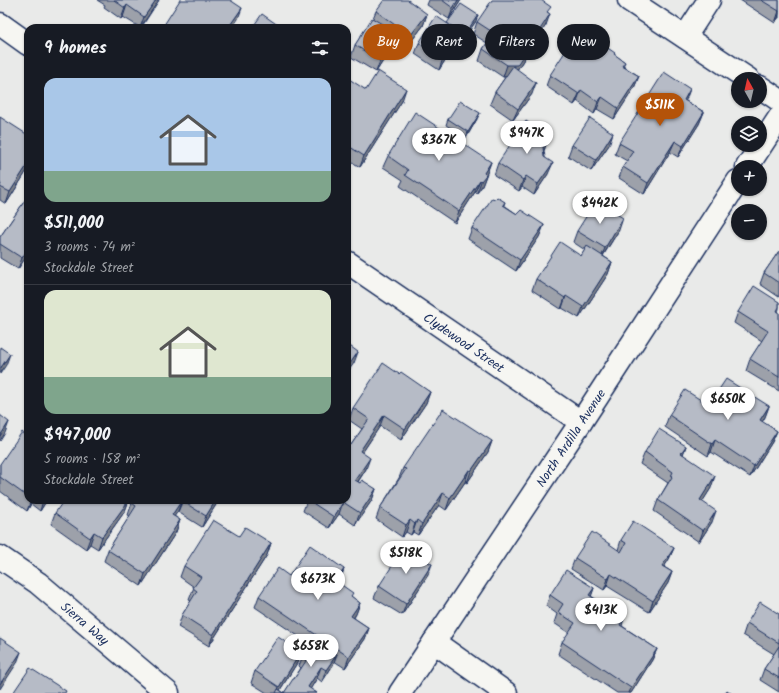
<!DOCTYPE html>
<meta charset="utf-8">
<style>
:root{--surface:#171b24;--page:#20242c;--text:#f1f3f6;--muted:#9ea1a6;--line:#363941;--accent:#b45309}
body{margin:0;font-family:Kalam,sans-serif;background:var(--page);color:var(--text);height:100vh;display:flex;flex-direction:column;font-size:15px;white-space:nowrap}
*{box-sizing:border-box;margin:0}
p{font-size:13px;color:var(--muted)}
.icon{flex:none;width:22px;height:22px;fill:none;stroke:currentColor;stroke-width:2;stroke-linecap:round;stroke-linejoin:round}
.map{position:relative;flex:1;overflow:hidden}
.panel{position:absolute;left:24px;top:24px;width:327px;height:480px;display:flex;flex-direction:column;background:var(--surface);border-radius:12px;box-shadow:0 1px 3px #0004}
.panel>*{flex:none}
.top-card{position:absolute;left:363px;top:24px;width:356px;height:36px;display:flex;gap:8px}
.needle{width:26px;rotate:352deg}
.controls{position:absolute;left:731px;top:72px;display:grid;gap:8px}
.controls a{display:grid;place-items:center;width:36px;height:36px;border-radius:50%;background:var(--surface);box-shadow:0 1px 3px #0004;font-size:20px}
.price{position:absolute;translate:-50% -34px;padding:0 9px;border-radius:14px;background:#fff;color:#222;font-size:13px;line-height:26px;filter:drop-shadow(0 1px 2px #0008)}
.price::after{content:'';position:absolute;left:50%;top:24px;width:12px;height:9px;margin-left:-6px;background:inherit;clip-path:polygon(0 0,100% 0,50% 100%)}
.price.active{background:var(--accent);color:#fff}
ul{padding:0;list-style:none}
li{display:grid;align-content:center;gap:8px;height:212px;padding:0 20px}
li+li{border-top:1px solid var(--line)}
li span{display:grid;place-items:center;height:124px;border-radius:12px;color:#555}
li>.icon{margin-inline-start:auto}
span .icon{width:72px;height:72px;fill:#fffc;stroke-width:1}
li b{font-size:17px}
h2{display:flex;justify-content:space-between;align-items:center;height:48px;padding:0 20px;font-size:17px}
.tag{padding:0 14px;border-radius:18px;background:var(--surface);box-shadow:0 1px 3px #0004;font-size:14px;line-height:36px}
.tag.active{background:var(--accent);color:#fff}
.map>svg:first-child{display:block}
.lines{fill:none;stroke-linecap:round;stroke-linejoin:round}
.minor-casing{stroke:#1b2f5e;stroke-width:25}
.minor{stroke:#f6f6f2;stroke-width:22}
.wall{fill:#9da1aa;stroke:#1b2f5e}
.shaded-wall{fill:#7f838b;stroke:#1b2f5e}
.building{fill:#b6bbc6;stroke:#1b2f5e}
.labels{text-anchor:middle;stroke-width:4;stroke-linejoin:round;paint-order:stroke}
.street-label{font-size:13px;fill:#1b2f5e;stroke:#f6f6f2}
</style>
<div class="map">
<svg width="779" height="693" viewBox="0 0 779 693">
<rect width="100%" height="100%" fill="#e9eae9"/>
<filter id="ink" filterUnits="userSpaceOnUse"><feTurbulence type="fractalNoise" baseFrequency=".025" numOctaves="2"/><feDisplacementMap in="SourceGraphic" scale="8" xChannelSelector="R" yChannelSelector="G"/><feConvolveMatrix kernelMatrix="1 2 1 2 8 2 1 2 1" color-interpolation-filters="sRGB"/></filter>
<g filter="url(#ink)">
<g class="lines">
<defs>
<g id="minor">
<path d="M629,0L748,79"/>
<path d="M0,24L28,44"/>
<path d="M685,37L709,0"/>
<path d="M760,87L779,100"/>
<path d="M747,167L779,118"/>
<path id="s1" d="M347,262L581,422"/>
<path id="s2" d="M0,557L38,583L168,693"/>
<path d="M434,642L506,693"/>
<path id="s3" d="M400,693L581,422L738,181"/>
</g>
</defs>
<!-- minor casing -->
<use href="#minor" class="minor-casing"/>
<!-- minor -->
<use href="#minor" class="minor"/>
</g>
<!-- wall -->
<g class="wall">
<path d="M97,0H159L141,28L123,17L121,19L104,7L105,5Z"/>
<path d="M429,0H461L449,19L427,5Z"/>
<path d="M740,0H779V18H778L775,23Z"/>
<path d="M376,11L427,14L423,26L406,48L395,39L393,45L376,72L351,57L355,45L373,18Z"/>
<path d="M549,13L546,25L517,70L532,94L513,120L490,104L495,92L506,76L503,77L479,61L483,49L487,43L473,34L477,22Z"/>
<path d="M476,21L461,43L457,41L439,70L415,54L419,43L447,23Z"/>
<path d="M585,41L615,55L625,62L623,66L639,76L634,88L614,119L597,109L594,114L577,101L574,105L546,86L550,75Z"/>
<path d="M347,81L366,90L402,101L360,167L347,159Z"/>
<path d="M686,101L704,112L699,124L678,157L670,152L644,194L619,178L623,167L627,161L615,154L619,143Z"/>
<path d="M0,117L28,169L6,204L0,200Z"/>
<path d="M448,119H477L466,138L446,125Z"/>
<path d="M572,145H609L591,171L568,156Z"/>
<path d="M545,148L544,151L548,174L534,195L522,187L519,191L494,175L498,163Z"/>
<path d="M388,156L491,162L482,186L477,193L475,192L455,223L400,186L403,180L383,167Z"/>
<path d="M28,196V254L18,269L0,258V237Z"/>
<path d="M495,199L505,202L504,205L517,214L544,225L539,237L516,271L468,239L472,228Z"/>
<path d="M619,230L603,256L612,262L608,274L579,318L562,308L561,309L532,290L536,279L581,256L585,250L573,242L577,231Z"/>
<path d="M779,251V297L760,284L764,273Z"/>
<path d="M779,302V309L778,311L779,312V391L746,371L750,359L762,341L734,323L738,312Z"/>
<path d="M399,374L430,392L426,403L401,440L380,426L362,453L366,469L358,482L376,489L372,500L355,525L339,514L329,528L303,511L307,500H347L351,445L362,429L349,420L353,408Z"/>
<path d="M714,397L769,406L765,417L762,422L777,431L772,442L750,477L711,452L708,456L665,427L669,415L711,406Z"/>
<path d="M28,437V500H47L40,511L31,504L27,511L0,491V464Z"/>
<path d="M492,441L488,452L467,483L465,482L446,510L439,505L418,535L413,532L411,535L406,532L402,537L376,519L380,508L399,478L403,468Z"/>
<path d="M686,446L683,454L711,488L702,502L712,522L699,542L654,511L658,500L668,483L640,464L645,452Z"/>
<path d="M129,500L125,511L98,549L90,544L86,549L51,524L55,513Z"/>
<path d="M182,500L178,511L174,516L180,520L176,532L141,586L104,561L108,550L130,516L128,515L132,503Z"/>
<path d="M183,500H219L202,527L178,512Z"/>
<path d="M239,536L271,543L267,555L209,646L178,627L182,615L191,601L189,600L194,587L180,577L184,566Z"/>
<path d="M621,540L674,548L669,559L664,567L672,572L668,583L649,612L607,586L604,590L571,569L575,558L618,550Z"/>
<path d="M428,562V575L402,615L374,598L379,586Z"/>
<path d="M344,569L340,580L339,582L352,597L360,603L356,614L354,618L369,628L365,639L345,668L334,661L333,665L322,682L317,678L310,689L317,693H267L251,683L255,671L301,652L297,663L280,690L284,693L294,679L301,668L299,666L303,655L310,644L255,607L259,596L289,576Z"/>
<path d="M594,588L591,596L624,618L622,626L657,649L652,660L631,693H617L558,654L562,642L569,633L554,623L557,614L546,606L550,595Z"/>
<path d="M779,614V692L760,680L764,669L774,654L743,635L747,623Z"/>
</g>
<!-- shaded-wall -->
<g class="shaded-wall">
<path d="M156,0H159L140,28L144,17Z"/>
<path d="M458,0H461L449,19L453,8Z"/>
<path d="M127,5L123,17L121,19L125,8Z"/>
<path d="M242,8L238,19L232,28H228Z"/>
<path d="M779,11V14L778,18L775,23Z"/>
<path d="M427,14L423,26L406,48L410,36Z"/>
<path d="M550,14L546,25L513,76L503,77L507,65Z"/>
<path d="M478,15L476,21L461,43L463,37Z"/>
<path d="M460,32L456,43L439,70L443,58Z"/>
<path d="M397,33L393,45L376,72L380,61Z"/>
<path d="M639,76L634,88L614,119L618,108Z"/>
<path d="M536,83L532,94L513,120L518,109Z"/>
<path d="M406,89L402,101L360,167L364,156Z"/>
<path d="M690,89L686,100L679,111L684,100Z"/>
<path d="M581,90L577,101L574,105L579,94Z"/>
<path d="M602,97L597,109L594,114L598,102Z"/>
<path d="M704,112L699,124L678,157L683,146Z"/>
<path d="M480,113L477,119L466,138L468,132Z"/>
<path d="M613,133L609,145L591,171L596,160Z"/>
<path d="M549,137L545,148L539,158L543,147Z"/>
<path d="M675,141L670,152L644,194L648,183Z"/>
<path d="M491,162L482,186L477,193L484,173Z"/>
<path d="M553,163L548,174L534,195L538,184Z"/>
<path d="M28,164V169L6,204L10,192Z"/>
<path d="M526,176L522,187L519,191L523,180Z"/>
<path d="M480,180L475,192L455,223L459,211Z"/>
<path d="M623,218L619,230L600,260L605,248Z"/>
<path d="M544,225L539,237L516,271L520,260Z"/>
<path d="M28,249V254L18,269L22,258Z"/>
<path d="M612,262L608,274L579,318L583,307Z"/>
<path d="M566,296L562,308L561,309L565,298Z"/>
<path d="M358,352L354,363L347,373V368Z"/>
<path d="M10,354L6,365L0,374V369Z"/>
<path d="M430,392L426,403L401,440L405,429Z"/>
<path d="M769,406L765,417L756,432L760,420Z"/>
<path d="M384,415L380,426L356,462L360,451Z"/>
<path d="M9,422L5,433L0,441V436Z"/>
<path d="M777,431L772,442L750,477L754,466Z"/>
<path d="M715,440L711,452L708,456L712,444Z"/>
<path d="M492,441L488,452L467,483L471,471Z"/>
<path d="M686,446L682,457L681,453Z"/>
<path d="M370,458L366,469L351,492L355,480Z"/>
<path d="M469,470L465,482L446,510L450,498Z"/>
<path d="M715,476L711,488L696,512L700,500Z"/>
<path d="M376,489L372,500L355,525L360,513Z"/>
<path d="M443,493L439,505L418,535L422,524Z"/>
<path d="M31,500H33L31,504L27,511Z"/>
<path d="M43,500H47L40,511Z"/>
<path d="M129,500L125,511L98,549L102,537Z"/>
<path d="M182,500L178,511L168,526L172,515Z"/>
<path d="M216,500H219L202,527L206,516Z"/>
<path d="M343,502L339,514L329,528L334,517Z"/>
<path d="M716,511L712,522L699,542L703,531Z"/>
<path d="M180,520L176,532L141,586L145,574Z"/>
<path d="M410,520L406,532L402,537L406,525Z"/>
<path d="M417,520L413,532L411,535L415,524Z"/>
<path d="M94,532L90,544L86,549L90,538Z"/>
<path d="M271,543L267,555L209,646L213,635Z"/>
<path d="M674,548L669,559L658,577L662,566Z"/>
<path d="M432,564L428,575L402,615L406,604Z"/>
<path d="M344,569L340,580L332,592L336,581Z"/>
<path d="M672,572L668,583L649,612L653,601Z"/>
<path d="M611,574L607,586L604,590L608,579Z"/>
<path d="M594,588L590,600L589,595Z"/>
<path d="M360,603L356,614L347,627L351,616Z"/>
<path d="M369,628L365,639L345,668L349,657Z"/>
<path d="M657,649L652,660L631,693H629L631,688Z"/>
<path d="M21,652L17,663L0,689V684Z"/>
<path d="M301,652L297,663L278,693H277L279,687Z"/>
<path d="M337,654L333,665L322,682L326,670Z"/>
<path d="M321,667L317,678L308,693V687Z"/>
</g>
<!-- building -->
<g class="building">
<path d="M114,0H156L144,17L127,5L125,8Z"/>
<path d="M180,0H230L242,8L228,28H162Z"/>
<path d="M384,0H408L427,14L410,36L376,11Z"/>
<path d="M442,0H458L453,8Z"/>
<path d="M492,0H541L551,7L547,12L550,14L517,65H507L483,49L494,33L477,22Z"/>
<path d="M761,0H779V11Z"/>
<path d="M461,4L478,15L463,37L459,35L460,32L447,23Z"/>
<path d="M262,14L282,28H252Z"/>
<path d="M436,16L460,32L443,58L419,43Z"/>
<path d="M372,18L397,33L380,61L355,45Z"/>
<path d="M576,35L585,41L589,35L615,53L614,54L625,62L622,66L639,76L618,108L602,97L598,102L581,90L579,94L550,75Z"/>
<path d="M513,66L536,83L518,109L495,92Z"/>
<path d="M378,71L406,89L364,156L347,145V81L349,79L366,90Z"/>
<path d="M664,72L690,89L684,100L704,112L683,146L675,141L648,183L623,167L633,151L619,143Z"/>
<path d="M460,101L480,113L468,132L448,119Z"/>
<path d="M415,112L491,162L484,173L486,175L481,181L480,180L459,211L405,175L408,170L388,156Z"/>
<path d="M0,117L28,135V164L10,192L0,187L1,184L0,183Z"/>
<path d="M590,118L613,133L596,160L572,145Z"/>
<path d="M526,121L549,137L543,147L544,157L553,163L538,184L526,176L523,180L498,163Z"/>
<path d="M28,196V249L22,258L0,244V237Z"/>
<path d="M497,197L505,202L503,205L517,214L521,210L544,225L520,260L472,228L492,198L495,199Z"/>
<path d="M596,201L623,218L605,248L577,231Z"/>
<path d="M560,242L581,256L587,246L612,262L583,307L566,296L565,298L536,279Z"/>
<path d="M779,251V283L764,273Z"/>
<path d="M754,286L779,302V307L777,311L779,312V377L750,359L768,331L738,312Z"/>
<path d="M347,344L358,352L347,368Z"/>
<path d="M0,347L10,354L0,369Z"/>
<path d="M383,363L399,374L401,372L430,392L405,429L384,415L360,451L370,458L355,480L360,483L362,480L376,489L360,513L343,502L334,517L308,500H347V443L351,445L369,419L353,408Z"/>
<path d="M726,379L769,406L760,420L777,431L754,466L715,440L712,444L669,415L685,390L715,409L721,401L714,397Z"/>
<path d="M443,409L492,441L471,471L469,470L450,498L443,493L422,524L417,520L415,524L410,520L406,525L380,508L406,469L403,468Z"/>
<path d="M0,415L9,422L0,436Z"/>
<path d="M659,429L686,446L681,453L715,476L700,500L716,511L703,531L658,500L672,477L671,476L673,472L645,452Z"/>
<path d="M22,432L28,437V497L0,477V464Z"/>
<path d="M64,500H129L102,537L94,532L90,538L55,513Z"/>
<path d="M134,500H182L172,515L180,520L145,574L108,550L136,506L132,503Z"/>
<path d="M183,500H216L206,516L182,501Z"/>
<path d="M213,520L239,536L245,527L271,543L213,635L182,615L197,591L193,588L201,577L184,566Z"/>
<path d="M633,521L674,548L662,566L672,572L653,601L611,574L608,579L575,558L592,532L621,552L626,543L621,540Z"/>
<path d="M310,545L344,569L336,581L353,593L351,596L360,603L351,616L369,628L349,657L259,596L278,568L289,576Z"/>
<path d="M405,546L416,553L418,551L429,559L428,562L432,564L406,604L379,586Z"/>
<path d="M566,570L594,588L589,595L624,618L620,625L657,649L631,688L562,642L575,623L558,612L563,604L550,595Z"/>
<path d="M760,602L779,614V643L747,623Z"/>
<path d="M278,637L301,652L279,687L255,671Z"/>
<path d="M0,638L21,652L0,684Z"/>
<path d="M313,639L337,654L326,670L321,667L308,687L317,693H276L278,689L284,693L293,679H294L308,658L303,655Z"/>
<path d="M779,646V678L764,669Z"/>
<path d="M30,668L66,691L65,693H13Z"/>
<path d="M727,690L731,693H725Z"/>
</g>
</g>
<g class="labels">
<!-- street labels -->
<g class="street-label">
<text dy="5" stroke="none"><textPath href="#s1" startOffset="142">Clydewood Street</textPath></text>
<text dy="5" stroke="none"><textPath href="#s3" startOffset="307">North Ardilla Avenue</textPath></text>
<text dy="5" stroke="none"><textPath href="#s2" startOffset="108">Sierra Way</textPath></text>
</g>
</g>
</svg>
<div class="controls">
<a><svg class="needle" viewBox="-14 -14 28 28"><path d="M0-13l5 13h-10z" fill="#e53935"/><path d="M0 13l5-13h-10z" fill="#9ea1a6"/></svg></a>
<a><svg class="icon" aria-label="layers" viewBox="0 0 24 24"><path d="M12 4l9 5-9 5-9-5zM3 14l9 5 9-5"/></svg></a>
<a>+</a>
<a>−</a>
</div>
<b class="price active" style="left:660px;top:127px">$511K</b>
<b class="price" style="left:527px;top:155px">$947K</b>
<b class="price" style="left:439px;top:162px">$367K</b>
<b class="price" style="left:600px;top:225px">$442K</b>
<b class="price" style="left:728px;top:421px">$650K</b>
<b class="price" style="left:406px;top:575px">$518K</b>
<b class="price" style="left:318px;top:601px">$673K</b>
<b class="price" style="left:601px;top:632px">$413K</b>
<b class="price" style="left:311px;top:668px">$658K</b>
<div class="top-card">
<a class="tag active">Buy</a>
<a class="tag">Rent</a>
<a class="tag">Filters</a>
<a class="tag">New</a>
</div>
<section class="panel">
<h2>9 homes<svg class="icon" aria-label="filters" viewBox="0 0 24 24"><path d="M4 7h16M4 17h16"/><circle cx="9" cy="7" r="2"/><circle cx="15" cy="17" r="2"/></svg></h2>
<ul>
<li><span style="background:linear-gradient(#a9c7e8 75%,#7fa58c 0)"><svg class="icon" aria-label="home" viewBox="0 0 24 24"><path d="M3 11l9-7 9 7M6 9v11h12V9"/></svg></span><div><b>$511,000</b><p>3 rooms · 74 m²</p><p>Stockdale Street</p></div></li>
<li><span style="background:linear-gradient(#dfe7d0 70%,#7fa58c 0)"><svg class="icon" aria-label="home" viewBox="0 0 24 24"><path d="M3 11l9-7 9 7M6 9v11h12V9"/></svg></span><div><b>$947,000</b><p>5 rooms · 158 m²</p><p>Stockdale Street</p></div></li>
</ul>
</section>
</div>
